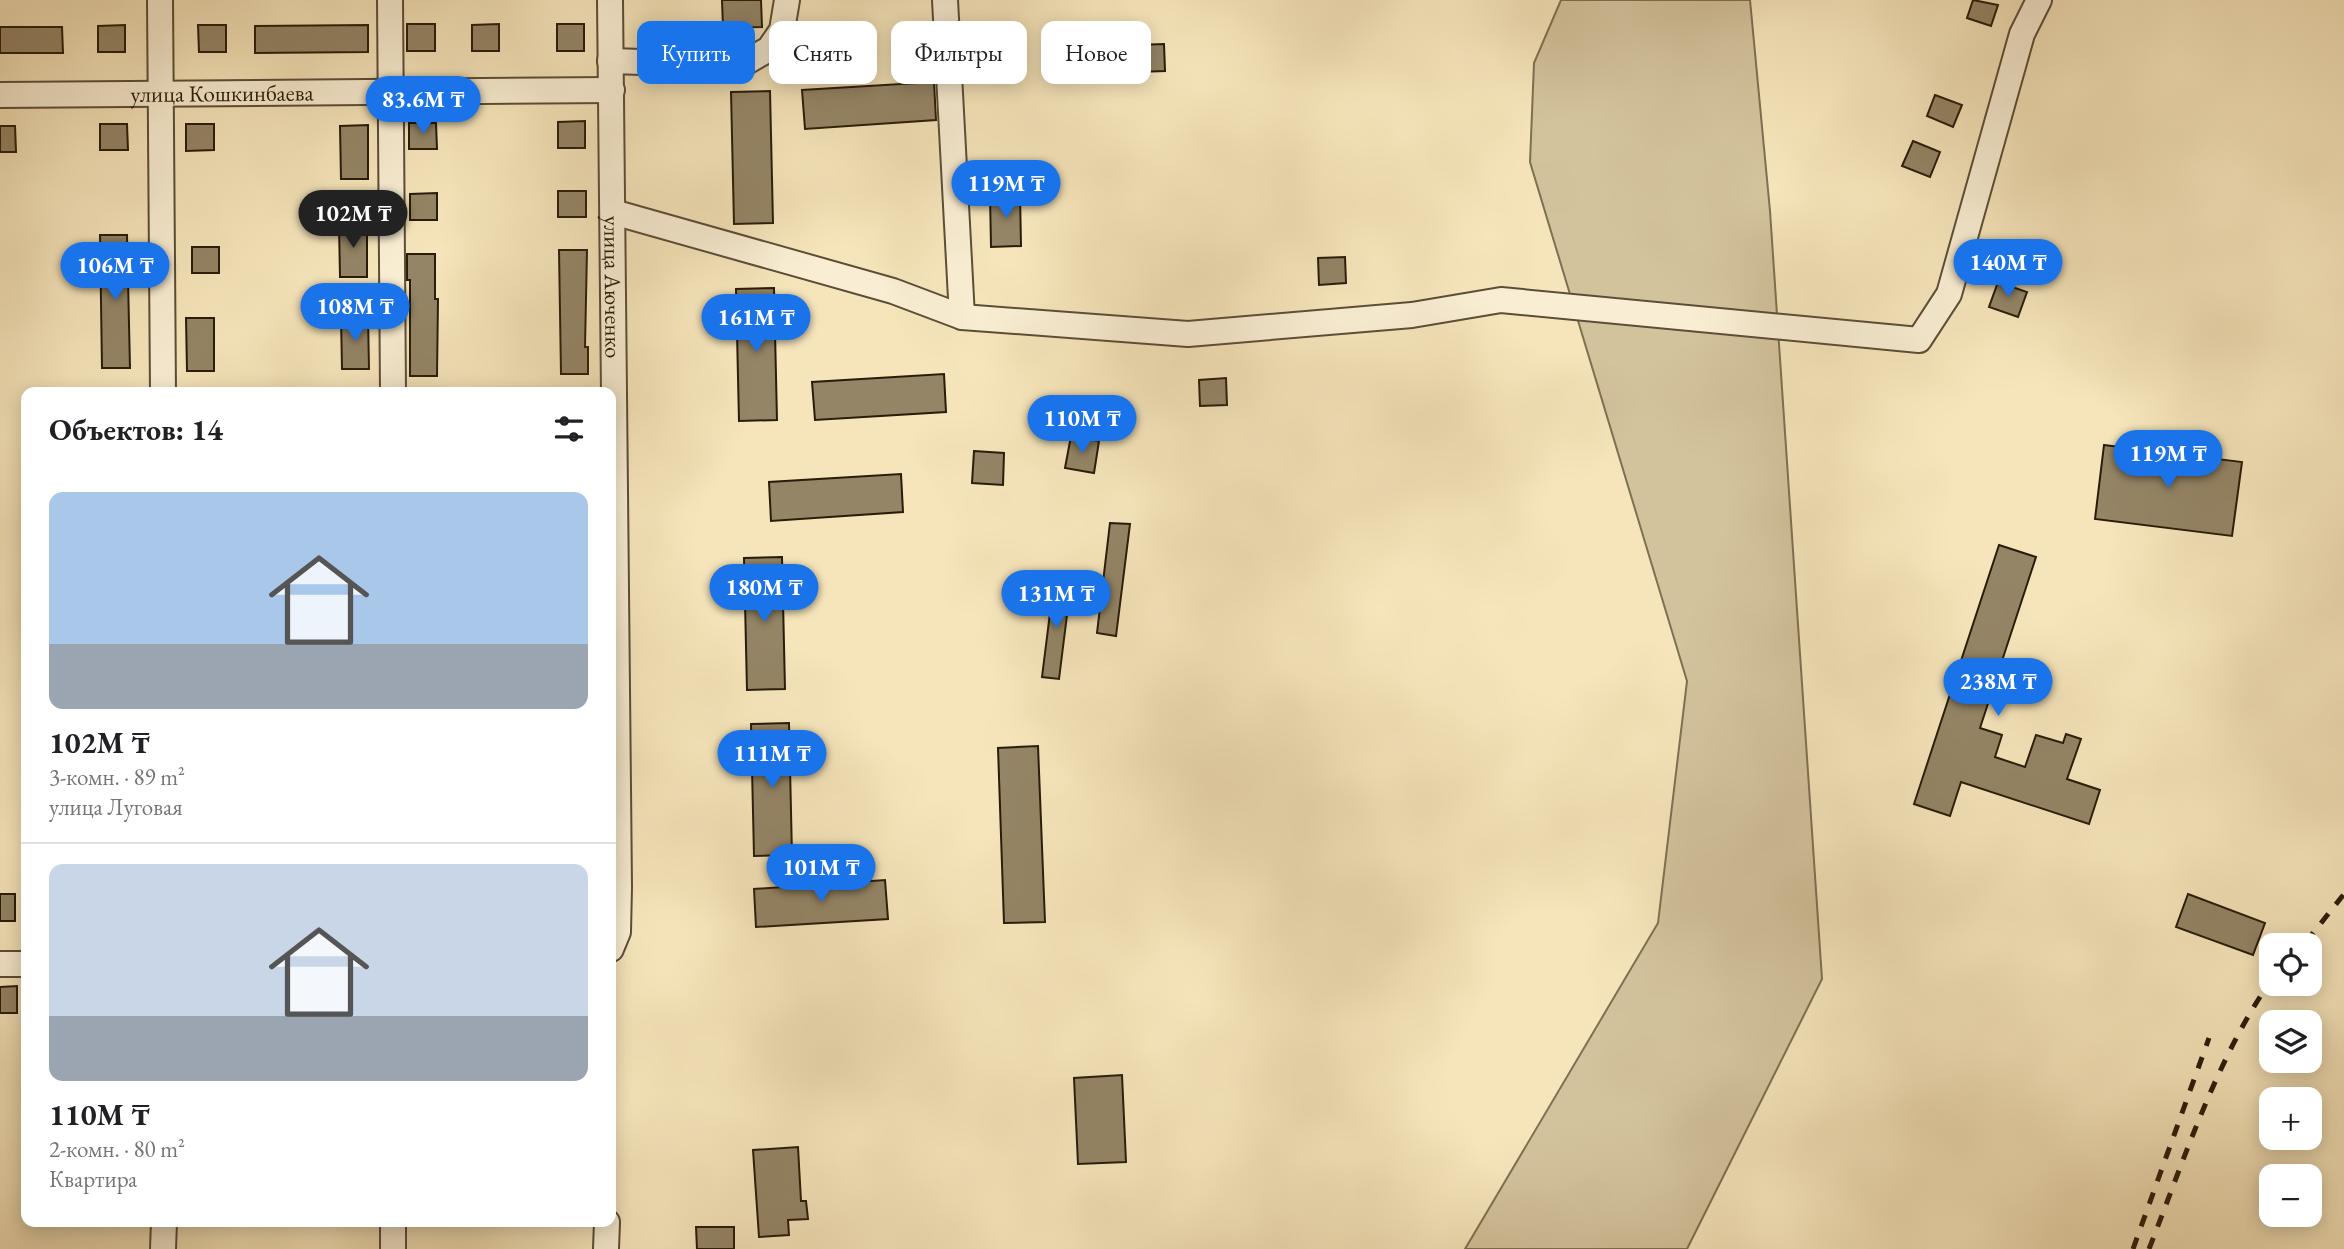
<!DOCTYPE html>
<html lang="ru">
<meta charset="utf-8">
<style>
:root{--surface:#fff;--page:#f6f6f6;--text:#202124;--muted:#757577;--line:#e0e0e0;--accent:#1a73e8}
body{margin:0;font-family:"EB Garamond",serif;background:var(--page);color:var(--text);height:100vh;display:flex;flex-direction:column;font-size:26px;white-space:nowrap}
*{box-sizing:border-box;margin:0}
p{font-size:23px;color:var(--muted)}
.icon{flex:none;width:38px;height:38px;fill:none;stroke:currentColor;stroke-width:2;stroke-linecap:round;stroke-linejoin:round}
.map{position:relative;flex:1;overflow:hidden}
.side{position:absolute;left:21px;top:387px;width:595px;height:840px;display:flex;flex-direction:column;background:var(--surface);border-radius:14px;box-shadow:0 4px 18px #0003}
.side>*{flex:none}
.top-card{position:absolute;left:637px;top:21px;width:665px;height:63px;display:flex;gap:14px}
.fabs{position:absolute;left:2259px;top:933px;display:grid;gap:14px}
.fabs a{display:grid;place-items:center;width:63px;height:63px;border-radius:14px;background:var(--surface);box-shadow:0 4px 18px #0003;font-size:35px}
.price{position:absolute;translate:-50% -60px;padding:0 16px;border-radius:24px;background:var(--accent);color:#fff;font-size:23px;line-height:46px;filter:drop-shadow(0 2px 4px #0008)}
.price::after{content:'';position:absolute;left:50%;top:42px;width:21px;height:16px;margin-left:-10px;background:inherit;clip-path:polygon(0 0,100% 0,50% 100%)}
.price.on{background:#222;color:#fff}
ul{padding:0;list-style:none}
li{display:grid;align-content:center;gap:14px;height:371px;padding:0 28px}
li+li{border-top:2px solid var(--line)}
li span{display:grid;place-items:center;height:217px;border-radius:14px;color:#555}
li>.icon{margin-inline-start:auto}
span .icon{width:126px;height:126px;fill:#fffc;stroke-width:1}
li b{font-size:30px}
h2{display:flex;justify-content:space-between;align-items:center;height:84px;padding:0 28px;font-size:30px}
.pill{padding:0 24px;border-radius:14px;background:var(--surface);box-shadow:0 4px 18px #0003;font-size:24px;line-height:63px}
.pill.on{background:var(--accent);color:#fff}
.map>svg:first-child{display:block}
.green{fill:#d3c39d;stroke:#7e7053;stroke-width:2}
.building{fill:#948566;stroke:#291c09;stroke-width:2}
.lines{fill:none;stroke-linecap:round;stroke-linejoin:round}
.minor-casing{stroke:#5c4e36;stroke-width:28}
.minor{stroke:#f9eed3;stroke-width:24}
.rail{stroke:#291c09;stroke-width:5;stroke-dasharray:12 12;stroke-linecap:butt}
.labels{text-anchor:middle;stroke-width:7;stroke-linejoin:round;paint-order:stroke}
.street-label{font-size:23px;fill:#291c09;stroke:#f9eed3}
</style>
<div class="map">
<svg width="2344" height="1249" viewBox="0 0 2344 1249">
<rect width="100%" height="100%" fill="#f6e5bb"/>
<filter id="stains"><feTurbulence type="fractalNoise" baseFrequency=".00286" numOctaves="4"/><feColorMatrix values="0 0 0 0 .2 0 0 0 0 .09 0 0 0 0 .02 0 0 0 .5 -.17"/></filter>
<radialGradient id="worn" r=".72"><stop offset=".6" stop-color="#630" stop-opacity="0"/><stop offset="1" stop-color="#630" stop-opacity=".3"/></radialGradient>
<!-- green -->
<path class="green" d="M1561,0H1750L1770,211L1822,979L1687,1249H1465L1658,923L1687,681L1530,162L1534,63Z"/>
<!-- building -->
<g class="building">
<path d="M722,0H761L762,27L723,28Z"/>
<path d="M1973,0L1998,5L1991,26L1967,18Z"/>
<rect x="407" y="24" width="28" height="27"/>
<path d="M499,24V51H472V25Z"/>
<rect x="557" y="24" width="27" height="27"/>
<path d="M125,25V52H98V26Z"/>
<path d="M198,25H226V52H199Z"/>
<path d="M368,25V52L255,53V26Z"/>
<path d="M0,27H62L63,53H0Z"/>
<path d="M1164,44L1165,71L1138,72L1137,45Z"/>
<path d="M934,82L936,120L805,129L802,90Z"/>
<path d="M770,91L773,223L734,224L731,92Z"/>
<path d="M1935,95L1962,105L1953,127L1927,116Z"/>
<path d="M585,121V148H558V122Z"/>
<path d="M409,123H436L437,149H409Z"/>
<path d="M100,124H127L128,150H100Z"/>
<path d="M186,124H214V150L186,151Z"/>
<path d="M368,125V179H341L340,126Z"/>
<path d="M0,126H15L16,152H0Z"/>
<path d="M1913,141L1940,152L1930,177L1902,166Z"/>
<rect x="558" y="191" width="28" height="26"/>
<path d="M437,193V220H410V194Z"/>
<path d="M1020,194L1021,246L991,247L990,195Z"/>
<path d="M339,224H367V277H340Z"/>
<path d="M100,235H127L130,368H102Z"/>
<rect x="192" y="247" width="27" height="26"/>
<path d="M559,250H587L585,347H588V374H561Z"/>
<path d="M407,254H435V299H438L437,376H410V280H407Z"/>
<path d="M1345,257L1346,283L1319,285L1318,258Z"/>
<path d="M1998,282L2027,292L2018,317L1989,307Z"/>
<path d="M774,288L777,420L739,421L736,289Z"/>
<path d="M341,316H368L369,369H342Z"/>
<path d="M186,318H214V371H187Z"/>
<path d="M944,374L946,412L815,420L812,382Z"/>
<path d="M1226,378L1227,405L1200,406L1199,380Z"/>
<path d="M1071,436L1099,441L1094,473L1065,468Z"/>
<path d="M2104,445L2242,462L2232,536L2095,519Z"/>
<path d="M974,451L1004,453L1003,485L972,483Z"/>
<path d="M901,474L903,512L771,521L769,482Z"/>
<path d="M1110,523L1130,524L1116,636L1097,633Z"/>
<path d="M1999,545L2036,557L1980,728L2002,735L1995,757L2025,767L2036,735L2063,743L2066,734L2081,739L2067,779L2100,790L2089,824L1961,782L1950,816L1914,804Z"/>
<path d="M782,557L785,689L747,690L744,558Z"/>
<path d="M1054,581L1071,583L1059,679L1042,677Z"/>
<path d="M789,723L792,855L754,856L751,724Z"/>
<path d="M1038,746L1045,922L1004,923L998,748Z"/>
<path d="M885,880L888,919L756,927L754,889Z"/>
<rect x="0" y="894" width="15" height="27"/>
<path d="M2188,894L2265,923L2253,955L2176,927Z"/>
<path d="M17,986V1013H0V987Z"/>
<path d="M1122,1075L1126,1162L1078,1164L1074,1078Z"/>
<path d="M798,1147L801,1201H806L808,1219L788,1220L789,1235L759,1237L753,1150Z"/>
<path d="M696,1227H734V1249H697Z"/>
</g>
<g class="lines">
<defs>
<g id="minor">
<path d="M160,0L163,392"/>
<path d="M390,0L393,392"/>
<path id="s1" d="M610,0L619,887L618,932L611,949"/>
<path d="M945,0L962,317"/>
<path d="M610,61L741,65L769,49L782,30L787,0"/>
<path id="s2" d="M0,95L612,90"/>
<path d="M613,212L893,291L962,317L1188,334L1412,315L1501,300L1919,340L1949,294L2022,34L2039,0"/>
<path d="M0,964H26"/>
<path d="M163,1249L164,1222"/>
<path d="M393,1249V1222"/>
<path d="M606,1249L607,1222"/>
</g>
</defs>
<!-- minor casing -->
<use href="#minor" class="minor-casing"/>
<!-- minor -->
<use href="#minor" class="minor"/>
<!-- rail -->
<g class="rail">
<path d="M2306,942L2344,894"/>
<path d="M2133,1249L2209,1038"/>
<path d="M2149,1249C2184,1160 2217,1057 2272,979"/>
</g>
</g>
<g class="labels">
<!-- street labels -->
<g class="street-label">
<text dy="8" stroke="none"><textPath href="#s2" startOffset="222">улица Кошкинбаева</textPath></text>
<text dy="8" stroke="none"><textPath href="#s1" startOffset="287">улица Аюченко</textPath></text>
</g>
</g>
<rect width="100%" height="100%" filter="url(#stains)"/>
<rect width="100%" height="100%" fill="url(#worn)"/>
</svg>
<div class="fabs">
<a><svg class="icon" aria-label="locate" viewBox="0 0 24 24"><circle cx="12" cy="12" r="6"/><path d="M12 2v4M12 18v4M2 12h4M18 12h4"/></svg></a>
<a><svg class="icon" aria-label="layers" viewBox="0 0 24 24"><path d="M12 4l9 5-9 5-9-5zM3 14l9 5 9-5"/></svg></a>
<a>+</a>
<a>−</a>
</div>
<b class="price" style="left:423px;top:136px">83.6M ₸</b>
<b class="price" style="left:1006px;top:220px">119M ₸</b>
<b class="price on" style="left:353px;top:250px">102M ₸</b>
<b class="price" style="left:2008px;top:299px">140M ₸</b>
<b class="price" style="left:115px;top:302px">106M ₸</b>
<b class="price" style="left:355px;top:343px">108M ₸</b>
<b class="price" style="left:756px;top:354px">161M ₸</b>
<b class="price" style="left:1082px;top:455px">110M ₸</b>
<b class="price" style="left:2168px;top:490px">119M ₸</b>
<b class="price" style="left:764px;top:624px">180M ₸</b>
<b class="price" style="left:1056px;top:630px">131M ₸</b>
<b class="price" style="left:1998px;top:718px">238M ₸</b>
<b class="price" style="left:772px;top:790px">111M ₸</b>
<b class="price" style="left:821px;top:904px">101M ₸</b>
<div class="top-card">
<a class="pill on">Купить</a>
<a class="pill">Снять</a>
<a class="pill">Фильтры</a>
<a class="pill">Новое</a>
</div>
<section class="side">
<h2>Объектов: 14<svg class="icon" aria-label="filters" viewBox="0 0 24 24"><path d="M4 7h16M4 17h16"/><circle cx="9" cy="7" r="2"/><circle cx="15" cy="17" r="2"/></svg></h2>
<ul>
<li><span style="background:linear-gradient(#a9c7e8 70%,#9aa5b1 0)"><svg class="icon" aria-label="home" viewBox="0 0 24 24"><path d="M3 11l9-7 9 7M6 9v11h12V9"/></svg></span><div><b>102M ₸</b><p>3-комн. · 89 m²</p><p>улица Луговая</p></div></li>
<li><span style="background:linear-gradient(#c9d6e8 70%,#9aa5b1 0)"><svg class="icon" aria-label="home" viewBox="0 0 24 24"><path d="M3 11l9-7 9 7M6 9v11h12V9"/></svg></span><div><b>110M ₸</b><p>2-комн. · 80 m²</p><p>Квартира</p></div></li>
</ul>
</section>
</div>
